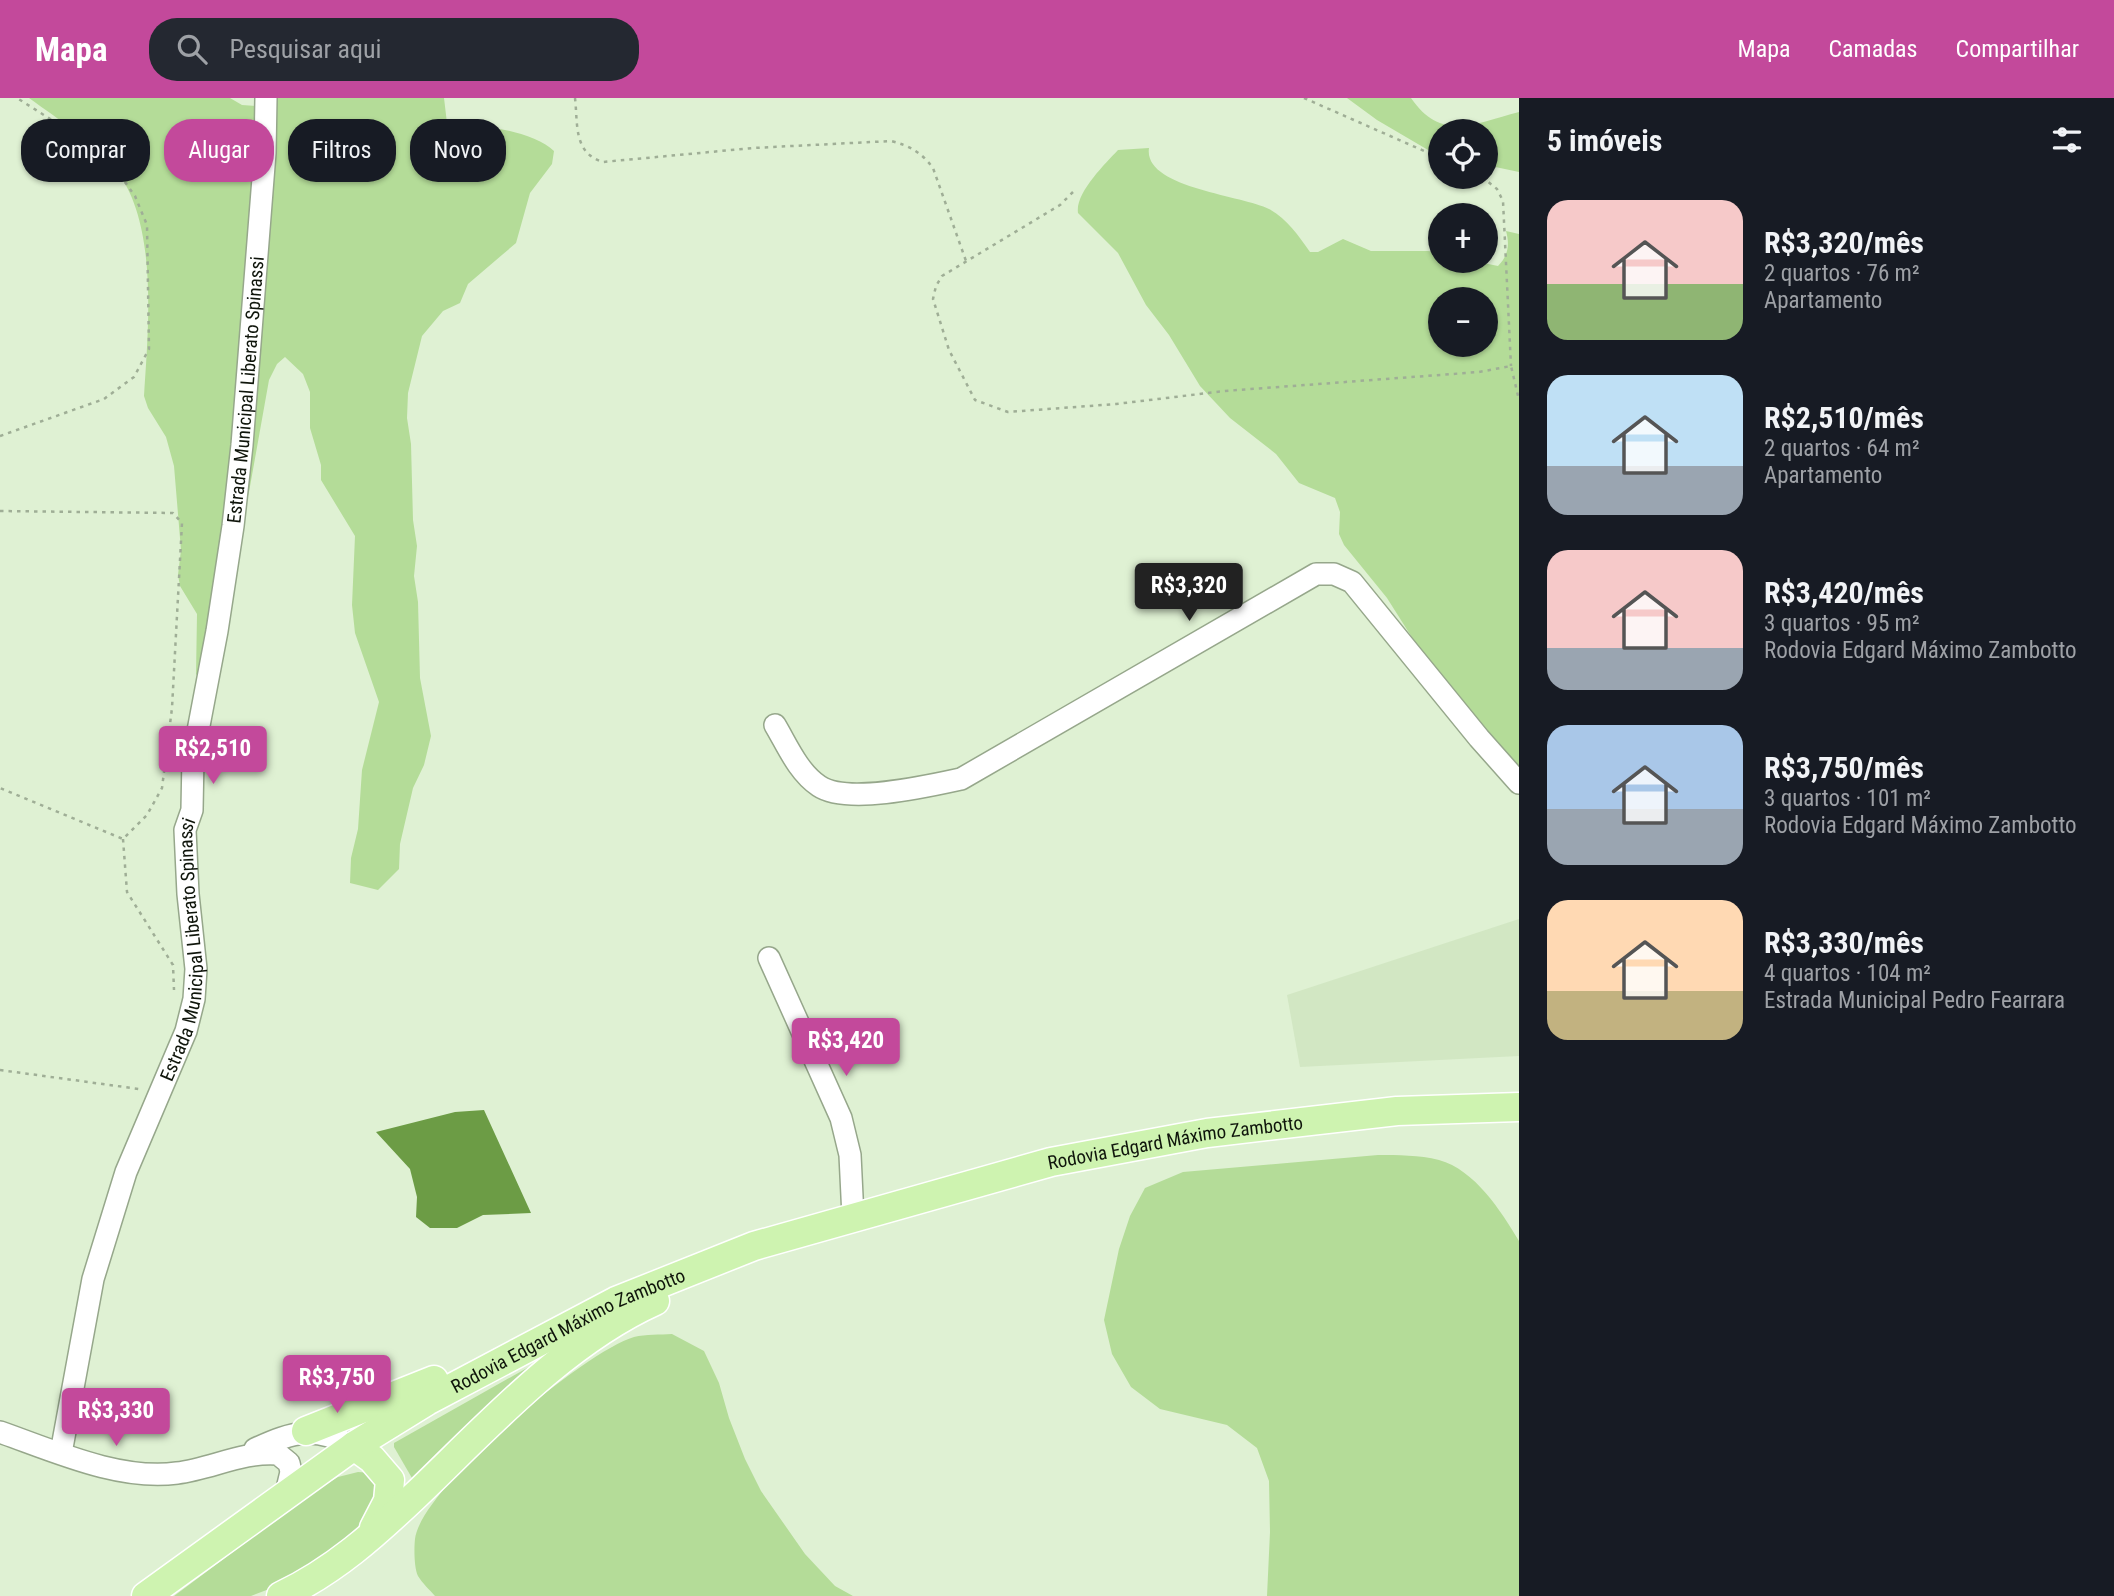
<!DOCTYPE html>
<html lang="pt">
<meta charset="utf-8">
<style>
:root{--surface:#171b24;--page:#242831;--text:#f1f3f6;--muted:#9ea1a6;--accent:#c3499b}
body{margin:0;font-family:"Roboto Condensed",sans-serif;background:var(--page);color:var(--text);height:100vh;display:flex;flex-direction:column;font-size:26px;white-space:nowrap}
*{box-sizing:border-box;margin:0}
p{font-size:23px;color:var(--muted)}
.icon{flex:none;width:38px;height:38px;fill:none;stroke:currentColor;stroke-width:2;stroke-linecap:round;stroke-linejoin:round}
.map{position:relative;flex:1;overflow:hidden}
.sheet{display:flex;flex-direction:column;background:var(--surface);width:595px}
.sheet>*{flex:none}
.banner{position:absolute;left:21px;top:21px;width:665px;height:63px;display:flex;gap:14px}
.buttons{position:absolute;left:1428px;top:21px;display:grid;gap:14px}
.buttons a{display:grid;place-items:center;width:70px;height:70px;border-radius:50%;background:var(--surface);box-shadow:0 2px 5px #0004;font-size:35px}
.price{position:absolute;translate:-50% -60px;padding:0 16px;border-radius:7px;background:var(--accent);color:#fff;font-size:23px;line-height:46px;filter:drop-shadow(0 2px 4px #0008)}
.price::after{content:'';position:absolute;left:50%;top:42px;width:21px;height:16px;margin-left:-10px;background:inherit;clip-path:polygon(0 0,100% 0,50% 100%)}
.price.current{background:#222;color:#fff}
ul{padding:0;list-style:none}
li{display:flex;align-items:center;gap:21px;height:175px;padding:0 28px}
li span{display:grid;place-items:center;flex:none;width:196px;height:140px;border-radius:21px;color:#555}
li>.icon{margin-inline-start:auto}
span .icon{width:84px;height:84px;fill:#fffc;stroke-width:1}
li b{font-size:30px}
h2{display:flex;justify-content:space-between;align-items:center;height:84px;padding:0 28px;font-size:30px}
.chip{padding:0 24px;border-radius:28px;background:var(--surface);box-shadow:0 2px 5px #0004;font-size:24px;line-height:63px}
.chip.current{background:var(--accent);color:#fff}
header{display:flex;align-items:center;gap:42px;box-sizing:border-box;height:98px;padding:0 35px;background:var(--accent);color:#fff}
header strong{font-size:33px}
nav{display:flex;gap:38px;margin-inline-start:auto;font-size:24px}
.search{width:490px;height:63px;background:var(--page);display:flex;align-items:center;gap:18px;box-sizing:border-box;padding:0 24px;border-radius:28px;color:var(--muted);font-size:26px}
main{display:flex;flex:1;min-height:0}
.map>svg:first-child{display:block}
.built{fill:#d2e7c3}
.green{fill:#b4dc98;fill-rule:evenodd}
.water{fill:#6c9c45}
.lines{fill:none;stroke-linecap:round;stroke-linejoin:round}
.minor-casing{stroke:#96a78b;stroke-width:24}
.major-casing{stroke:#fff;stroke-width:31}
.path{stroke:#9fae96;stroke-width:2.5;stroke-dasharray:3.5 5;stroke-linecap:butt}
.minor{stroke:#fff;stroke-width:21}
.major{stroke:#cef3b0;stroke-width:28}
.labels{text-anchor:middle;stroke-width:5;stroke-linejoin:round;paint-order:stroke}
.street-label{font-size:19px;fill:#0f150b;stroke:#dff1d3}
</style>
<header>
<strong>Mapa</strong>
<div class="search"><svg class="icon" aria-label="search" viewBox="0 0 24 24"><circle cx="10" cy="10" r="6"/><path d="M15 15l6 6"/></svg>Pesquisar aqui</div>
<nav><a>Mapa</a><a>Camadas</a><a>Compartilhar</a></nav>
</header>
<main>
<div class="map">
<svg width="1519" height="1498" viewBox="0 0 1519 1498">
<rect width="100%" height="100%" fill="#dff1d3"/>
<!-- built -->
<path class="built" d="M1519,821V958L1300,969L1287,897Z"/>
<!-- green -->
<g class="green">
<path d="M29,0H230L242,7L257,8L269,0H444L447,25C463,34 474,28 491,30C509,31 542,41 554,53L552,66L530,95L516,145L468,186L460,205L443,213L422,238L408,295L407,320L411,346L413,422L417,448L414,478L418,504L420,580L431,638L424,667L413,690L400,746L399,771L378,792L350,785L351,760L358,731L362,672L379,604L355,535L352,507L355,438L321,382V367L310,330V294L303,276L285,259L277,266L269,282L249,394L231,459L205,569L196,577L197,516L180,488L178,477L181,452L174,368L166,339L148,310L144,298C148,232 159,127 116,72C92,42 59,22 29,0Z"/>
<path d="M1347,0H1411C1442,45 1475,25 1519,14V74L1486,67V33H1440V59L1377,22Z"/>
<path d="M1149,50C1143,90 1243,97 1269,111C1287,121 1298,137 1310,154H1318L1343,141L1371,153H1428L1440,155V163H1474L1498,168C1508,158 1510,147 1506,133L1519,136V678L1484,640L1458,597L1418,549L1387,500L1344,447L1339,436L1340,414L1335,400L1299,385L1276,356L1230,320L1200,288L1169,237L1146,207L1118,155L1078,115C1075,95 1105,66 1118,52ZM1440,201H1486V247H1440Z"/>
<path d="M1378,1057C1398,1057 1419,1057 1439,1062C1475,1072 1501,1113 1519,1143V1498H1267L1270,1434L1269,1383L1257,1350L1227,1327L1160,1311L1131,1289L1112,1256L1104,1222L1119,1151L1130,1118L1145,1090L1183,1074Z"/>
<path d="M672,1236L704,1253L719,1285L729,1320L745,1361L761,1393L805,1456L835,1488L853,1498H435C430,1492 422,1485 418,1478C414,1470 414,1450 415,1441C421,1390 585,1253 634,1239C646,1236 660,1237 672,1236Z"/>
<path d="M559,1252L416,1387L394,1349V1345Z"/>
<path d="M358,1374L372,1375L383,1382L379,1414L301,1479L251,1498H174L316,1392L338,1379Z"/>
</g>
<!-- water -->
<path class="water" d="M484,1012L531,1115L483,1117L457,1130H430L416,1119L417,1099L410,1071L376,1034L455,1014Z"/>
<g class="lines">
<defs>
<g id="minor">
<path d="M775,627C787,647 798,674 819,688C847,707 929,688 961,681L1316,476H1334L1352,484L1479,640L1519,685"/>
<path d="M769,860L841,1020L850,1057L853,1119"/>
<path d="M0,1334C54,1353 120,1383 177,1375C211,1371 243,1353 278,1356L289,1365L291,1374L286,1395"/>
<path d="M255,1351C294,1333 314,1328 354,1348"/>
<path id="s1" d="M61,1355L93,1181L126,1074L186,933L194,901L196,871L188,796L185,732L192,712L193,659L217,533L233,428L242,347L265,55L266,0"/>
</g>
<g id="major">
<path d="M306,1333L434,1282"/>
<path d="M354,1348L372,1361L390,1382L388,1403L374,1430"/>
<path id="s2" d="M146,1498L354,1348L427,1303L616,1203L754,1148L1051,1064L1207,1035L1397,1013L1519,1009"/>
<path d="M281,1498C334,1473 375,1436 417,1396C488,1328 564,1244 655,1203"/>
</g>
</defs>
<!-- minor casing -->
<use href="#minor" class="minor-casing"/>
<!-- major casing -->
<use href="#major" class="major-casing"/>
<!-- path -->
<g class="path">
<path d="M575,0C578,26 573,55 603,64L753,50L891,43C910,48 921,54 933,70L966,163"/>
<path d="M1304,0L1440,60"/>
<path d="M1482,79L1497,91L1503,103L1511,268"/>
<path d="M1073,94L1060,107L942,178L936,188L933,201L949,252L975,302L1008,314L1116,306L1225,293L1479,274L1511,268L1519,302"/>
<path d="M0,338L104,301L134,279L149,251L147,127L135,98L104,55L17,0"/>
<path d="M0,413L173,415L182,425L172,610L162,690L147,717L123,741L0,690"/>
<path d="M123,741L127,794L173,867L174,892"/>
<path d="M0,972L139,991"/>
</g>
<!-- minor -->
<use href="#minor" class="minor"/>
<!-- major -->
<use href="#major" class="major"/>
</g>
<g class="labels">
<!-- street labels -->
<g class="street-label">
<text dy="7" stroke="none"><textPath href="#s1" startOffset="1090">Estrada Municipal Liberato Spinassi</textPath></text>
<text dy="7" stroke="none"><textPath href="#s1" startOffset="523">Estrada Municipal Liberato Spinassi</textPath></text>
<text dy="7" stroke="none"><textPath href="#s2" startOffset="1139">Rodovia Edgard Máximo Zambotto</textPath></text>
<text dy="7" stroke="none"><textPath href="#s2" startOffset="500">Rodovia Edgard Máximo Zambotto</textPath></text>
</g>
</g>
</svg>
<div class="buttons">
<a><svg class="icon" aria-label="locate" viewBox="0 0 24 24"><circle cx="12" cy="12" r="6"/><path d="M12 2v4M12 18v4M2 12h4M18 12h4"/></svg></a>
<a>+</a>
<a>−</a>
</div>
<b class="price current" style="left:1189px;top:525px">R$3,320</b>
<b class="price" style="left:213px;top:688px">R$2,510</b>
<b class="price" style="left:846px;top:980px">R$3,420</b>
<b class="price" style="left:337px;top:1317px">R$3,750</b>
<b class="price" style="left:116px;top:1350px">R$3,330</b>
<div class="banner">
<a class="chip">Comprar</a>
<a class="chip current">Alugar</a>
<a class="chip">Filtros</a>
<a class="chip">Novo</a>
</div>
</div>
<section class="sheet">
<h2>5 imóveis<svg class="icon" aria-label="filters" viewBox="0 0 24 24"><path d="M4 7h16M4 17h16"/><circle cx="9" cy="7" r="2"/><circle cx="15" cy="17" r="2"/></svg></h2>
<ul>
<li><span style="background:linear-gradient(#f6c9c9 60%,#8fb573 0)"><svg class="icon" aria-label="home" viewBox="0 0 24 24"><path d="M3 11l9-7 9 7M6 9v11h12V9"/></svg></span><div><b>R$3,320/mês</b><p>2 quartos · 76 m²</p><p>Apartamento</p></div></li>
<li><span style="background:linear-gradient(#bfe0f5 65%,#9aa5b1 0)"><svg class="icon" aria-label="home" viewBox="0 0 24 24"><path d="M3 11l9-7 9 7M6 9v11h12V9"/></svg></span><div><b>R$2,510/mês</b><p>2 quartos · 64 m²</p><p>Apartamento</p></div></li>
<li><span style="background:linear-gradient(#f6c9c9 70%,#9aa5b1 0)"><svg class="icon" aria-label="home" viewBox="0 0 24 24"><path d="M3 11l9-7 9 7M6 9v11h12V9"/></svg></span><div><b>R$3,420/mês</b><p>3 quartos · 95 m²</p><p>Rodovia Edgard Máximo Zambotto</p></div></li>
<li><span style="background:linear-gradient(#a9c7e8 60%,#9aa5b1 0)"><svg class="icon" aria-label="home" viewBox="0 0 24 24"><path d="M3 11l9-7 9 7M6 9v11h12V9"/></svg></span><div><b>R$3,750/mês</b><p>3 quartos · 101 m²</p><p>Rodovia Edgard Máximo Zambotto</p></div></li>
<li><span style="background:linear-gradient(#ffd9b3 65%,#c2b280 0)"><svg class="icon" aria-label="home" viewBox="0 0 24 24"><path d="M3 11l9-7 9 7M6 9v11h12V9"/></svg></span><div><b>R$3,330/mês</b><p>4 quartos · 104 m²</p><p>Estrada Municipal Pedro Fearrara</p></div></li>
</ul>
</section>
</main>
